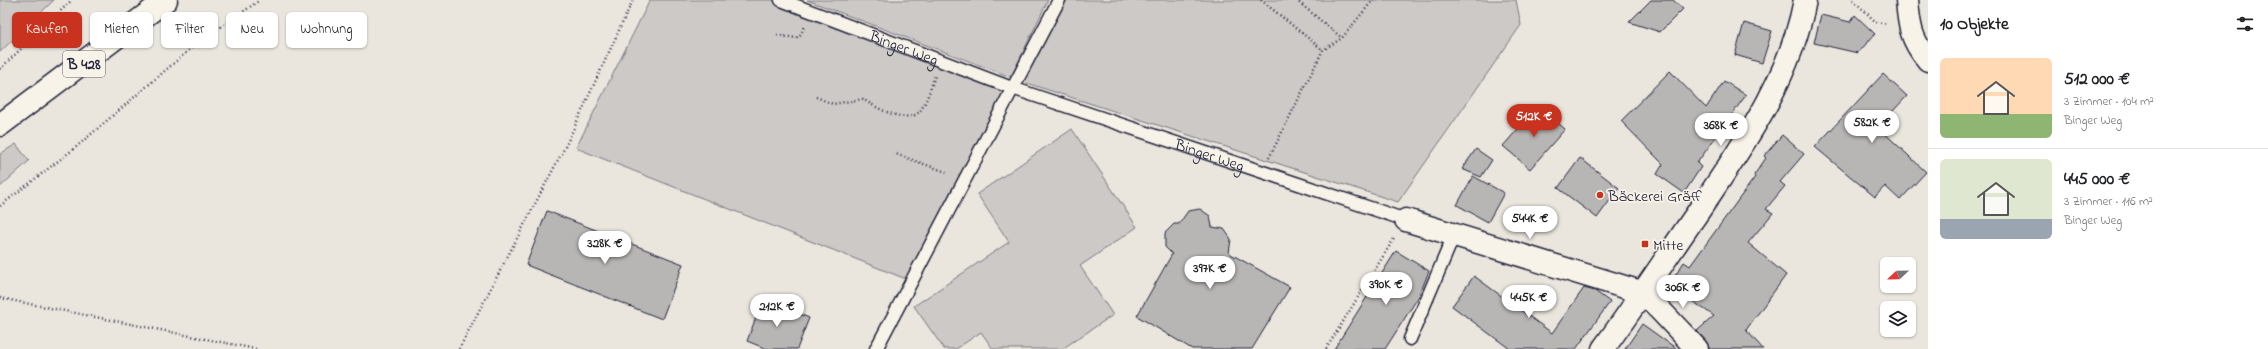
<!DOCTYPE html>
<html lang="de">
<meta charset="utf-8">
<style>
:root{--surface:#fff;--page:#f6f6f6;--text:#202124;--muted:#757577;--line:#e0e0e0;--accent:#c8321e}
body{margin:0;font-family:"Indie Flower",sans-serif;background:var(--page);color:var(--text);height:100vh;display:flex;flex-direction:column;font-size:15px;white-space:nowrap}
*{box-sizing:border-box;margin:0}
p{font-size:13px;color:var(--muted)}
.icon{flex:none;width:22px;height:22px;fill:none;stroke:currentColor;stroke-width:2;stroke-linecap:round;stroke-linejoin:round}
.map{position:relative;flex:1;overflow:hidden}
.details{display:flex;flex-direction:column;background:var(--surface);width:340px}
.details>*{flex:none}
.guide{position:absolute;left:12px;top:12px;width:380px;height:36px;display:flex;gap:8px}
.needle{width:26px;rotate:248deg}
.controls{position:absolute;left:1880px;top:257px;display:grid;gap:8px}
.controls a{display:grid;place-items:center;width:36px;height:36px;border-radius:6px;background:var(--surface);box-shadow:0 1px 3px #0004;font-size:20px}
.price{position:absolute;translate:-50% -34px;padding:0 9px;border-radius:14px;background:#fff;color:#222;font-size:13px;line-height:26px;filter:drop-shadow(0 1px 2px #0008)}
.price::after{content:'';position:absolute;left:50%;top:24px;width:12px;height:9px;margin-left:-6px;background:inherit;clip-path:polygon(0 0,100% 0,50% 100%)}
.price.active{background:var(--accent);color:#fff}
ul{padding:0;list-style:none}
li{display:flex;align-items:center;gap:12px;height:100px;padding:0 12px}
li+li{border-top:1px solid var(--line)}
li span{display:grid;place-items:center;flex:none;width:112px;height:80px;border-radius:6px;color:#555}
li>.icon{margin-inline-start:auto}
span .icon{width:48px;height:48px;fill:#fffc;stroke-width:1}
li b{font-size:17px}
h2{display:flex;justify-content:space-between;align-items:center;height:48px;padding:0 12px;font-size:17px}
.tag{padding:0 14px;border-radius:6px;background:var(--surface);box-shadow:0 1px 3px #0004;font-size:14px;line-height:36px}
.tag.active{background:var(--accent);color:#fff}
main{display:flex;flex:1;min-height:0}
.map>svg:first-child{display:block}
.green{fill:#cdc9c6;stroke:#787680}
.building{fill:#b8b6b5;stroke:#22223b}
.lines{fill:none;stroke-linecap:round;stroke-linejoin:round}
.service-casing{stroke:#22223b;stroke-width:15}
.minor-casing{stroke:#22223b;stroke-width:25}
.secondary-casing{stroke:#22223b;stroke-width:25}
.primary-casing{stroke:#22223b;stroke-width:25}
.path{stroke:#22223b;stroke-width:2.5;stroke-dasharray:1 3;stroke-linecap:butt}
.service{stroke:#f7f3e8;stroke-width:12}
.minor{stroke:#f7f3e8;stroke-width:22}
.secondary{stroke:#f7f3e8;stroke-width:22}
.primary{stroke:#f7f3e8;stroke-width:22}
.poi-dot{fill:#c8321e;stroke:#f7f3e8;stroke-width:1.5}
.labels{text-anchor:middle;stroke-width:3.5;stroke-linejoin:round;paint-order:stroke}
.shield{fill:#f7f3e8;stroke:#62616f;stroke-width:1}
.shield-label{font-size:15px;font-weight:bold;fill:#22223b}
.street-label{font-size:16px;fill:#22223b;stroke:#f7f3e8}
.poi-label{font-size:16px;fill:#22223b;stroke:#f7f3e8;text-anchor:start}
</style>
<main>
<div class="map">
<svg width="1928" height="349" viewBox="0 0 1928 349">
<rect width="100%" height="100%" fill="#eae6de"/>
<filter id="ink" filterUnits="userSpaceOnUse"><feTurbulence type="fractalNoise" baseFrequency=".025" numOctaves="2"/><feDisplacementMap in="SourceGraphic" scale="8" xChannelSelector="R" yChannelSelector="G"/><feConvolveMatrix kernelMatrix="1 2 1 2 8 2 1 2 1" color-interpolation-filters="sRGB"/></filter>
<g filter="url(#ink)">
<!-- green -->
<g class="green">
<path d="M0,0H54L0,52Z"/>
<path d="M650,0H781L1012,88L911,281L576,148Z"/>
<path d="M807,0H1048L1011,77Z"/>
<path d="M1067,0H1516L1521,25L1398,202L1020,81Z"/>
<path d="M1072,129L1137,227L1080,266L1113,315L1062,349H993L981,332L956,349H944L914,306L1009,242L977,194Z"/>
<path d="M16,144L29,161L0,187V154Z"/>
</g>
<!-- building -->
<g class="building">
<path d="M1651,0H1673L1683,9L1660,32L1629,22Z"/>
<path d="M1821,15L1850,22L1855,15L1875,34L1858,53L1814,43Z"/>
<path d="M1744,23L1772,31L1762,63L1735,55Z"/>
<path d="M1670,71L1706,108L1724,81L1746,95L1697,163L1701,167L1684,193L1657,174L1663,164L1621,121Z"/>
<path d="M1883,74L1907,96L1878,127L1926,172L1900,200L1885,186L1875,197L1815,147Z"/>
<path d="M1538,106L1565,129L1530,169L1503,146Z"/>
<path d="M1782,135L1804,154L1780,182L1785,186L1766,209L1773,213L1748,243L1786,275L1746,330L1763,349H1709L1706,341L1697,331L1714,316L1669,285L1684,262L1690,266L1755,177L1754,175L1766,158L1764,156Z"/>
<path d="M1476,149L1492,160L1481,177L1462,169Z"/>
<path d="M1580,158L1619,188L1597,218L1558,188Z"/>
<path d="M1473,176L1504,193L1488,222L1457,205Z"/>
<path d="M1200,209L1210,216L1212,227L1224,229L1231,239L1229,253L1290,287L1252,349H1192L1137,316L1172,254L1165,247V233L1174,224H1179L1188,211Z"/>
<path d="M547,211L683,264L662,319L526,265Z"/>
<path d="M1396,251L1429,271L1419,296L1385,349H1334Z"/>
<path d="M1474,276L1552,333L1584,288L1595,291L1610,302L1576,349H1510L1452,306Z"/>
<path d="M763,299L809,318L797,349H767L747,341Z"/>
<path d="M1642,324L1677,349H1625Z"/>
</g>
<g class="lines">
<defs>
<g id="service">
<path id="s1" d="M781,0L1012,88L1406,220"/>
<path d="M1410,339L1454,235"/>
<path d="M876,349L1059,0"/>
</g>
<g id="minor">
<path d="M1907,0C1909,26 1911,40 1928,60"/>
<path d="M1406,220L1644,293L1697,349"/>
</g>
<path id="secondary" d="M1603,349C1636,304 1666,258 1698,212C1742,146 1790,81 1805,0"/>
<path id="primary" d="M0,125L166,0"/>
</defs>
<!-- service casing -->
<use href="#service" class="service-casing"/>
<!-- minor casing -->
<use href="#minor" class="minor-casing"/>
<!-- secondary casing -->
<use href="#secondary" class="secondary-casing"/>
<!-- primary casing -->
<use href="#primary" class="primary-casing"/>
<!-- path -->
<g class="path">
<path d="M1261,0L1323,50"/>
<path d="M1296,0L1342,38"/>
<path d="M1853,0L1876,22L1888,24"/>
<path d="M777,35L796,38L801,34L805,25"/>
<path d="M0,69L72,0"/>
<path d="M816,97L833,104L863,99C874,107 908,126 920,111C927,102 931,86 935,76"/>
<path d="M893,153L949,173"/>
<path d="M1269,158L1323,50L1342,38L1373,0"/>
<path d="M0,206L75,148L195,45L260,0"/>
<path d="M0,298L256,349"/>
<path d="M459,349L567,143L633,0"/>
<path d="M1326,349L1395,237"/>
</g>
<!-- service -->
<use href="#service" class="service"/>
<!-- minor -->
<use href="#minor" class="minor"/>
<!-- secondary -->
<use href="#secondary" class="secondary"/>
<!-- primary -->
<use href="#primary" class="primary"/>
</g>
</g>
<!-- markers -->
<g class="poi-dot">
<circle cx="1600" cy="195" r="4"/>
<rect x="1641" y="240" width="8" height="8" rx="2"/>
</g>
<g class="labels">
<!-- shield labels -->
<rect class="shield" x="63" y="51" width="42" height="26" rx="3"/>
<g class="shield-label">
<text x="84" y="69">B 428</text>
</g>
<!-- street labels -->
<g class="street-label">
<text dy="6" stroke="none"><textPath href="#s1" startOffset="132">Binger Weg</textPath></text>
<text dy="6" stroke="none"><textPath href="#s1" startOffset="456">Binger Weg</textPath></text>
</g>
<!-- poi labels -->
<g class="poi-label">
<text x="1608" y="201">Bäckerei Gräff</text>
<text x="1653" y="250">Mitte</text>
</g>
</g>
</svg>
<div class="controls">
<a><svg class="needle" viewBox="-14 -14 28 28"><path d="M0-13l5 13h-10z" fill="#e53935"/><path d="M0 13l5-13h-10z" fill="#757577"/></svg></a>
<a><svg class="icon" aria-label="layers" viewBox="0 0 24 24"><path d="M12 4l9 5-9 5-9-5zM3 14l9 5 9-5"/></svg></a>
</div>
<b class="price active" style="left:1534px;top:138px">512K €</b>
<b class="price" style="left:1872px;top:144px">582K €</b>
<b class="price" style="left:1721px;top:147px">368K €</b>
<b class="price" style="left:1530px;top:240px">544K €</b>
<b class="price" style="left:605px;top:265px">328K €</b>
<b class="price" style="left:1210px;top:290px">397K €</b>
<b class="price" style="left:1386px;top:306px">390K €</b>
<b class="price" style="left:1683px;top:309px">306K €</b>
<b class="price" style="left:1529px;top:319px">445K €</b>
<b class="price" style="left:777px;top:328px">212K €</b>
<div class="guide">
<a class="tag active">Kaufen</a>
<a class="tag">Mieten</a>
<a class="tag">Filter</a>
<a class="tag">Neu</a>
<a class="tag">Wohnung</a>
</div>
</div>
<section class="details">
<h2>10 Objekte<svg class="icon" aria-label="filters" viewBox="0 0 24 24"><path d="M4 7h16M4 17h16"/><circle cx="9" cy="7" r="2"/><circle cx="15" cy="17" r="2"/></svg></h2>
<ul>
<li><span style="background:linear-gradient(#ffd9b3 70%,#8fb573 0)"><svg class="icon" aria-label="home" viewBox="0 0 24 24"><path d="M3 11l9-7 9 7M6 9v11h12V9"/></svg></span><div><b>512 000 €</b><p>3 Zimmer · 104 m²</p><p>Binger Weg</p></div></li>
<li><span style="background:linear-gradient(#dfe7d0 75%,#9aa5b1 0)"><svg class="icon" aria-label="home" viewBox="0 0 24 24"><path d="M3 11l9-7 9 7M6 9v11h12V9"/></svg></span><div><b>445 000 €</b><p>3 Zimmer · 116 m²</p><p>Binger Weg</p></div></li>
</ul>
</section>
</main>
